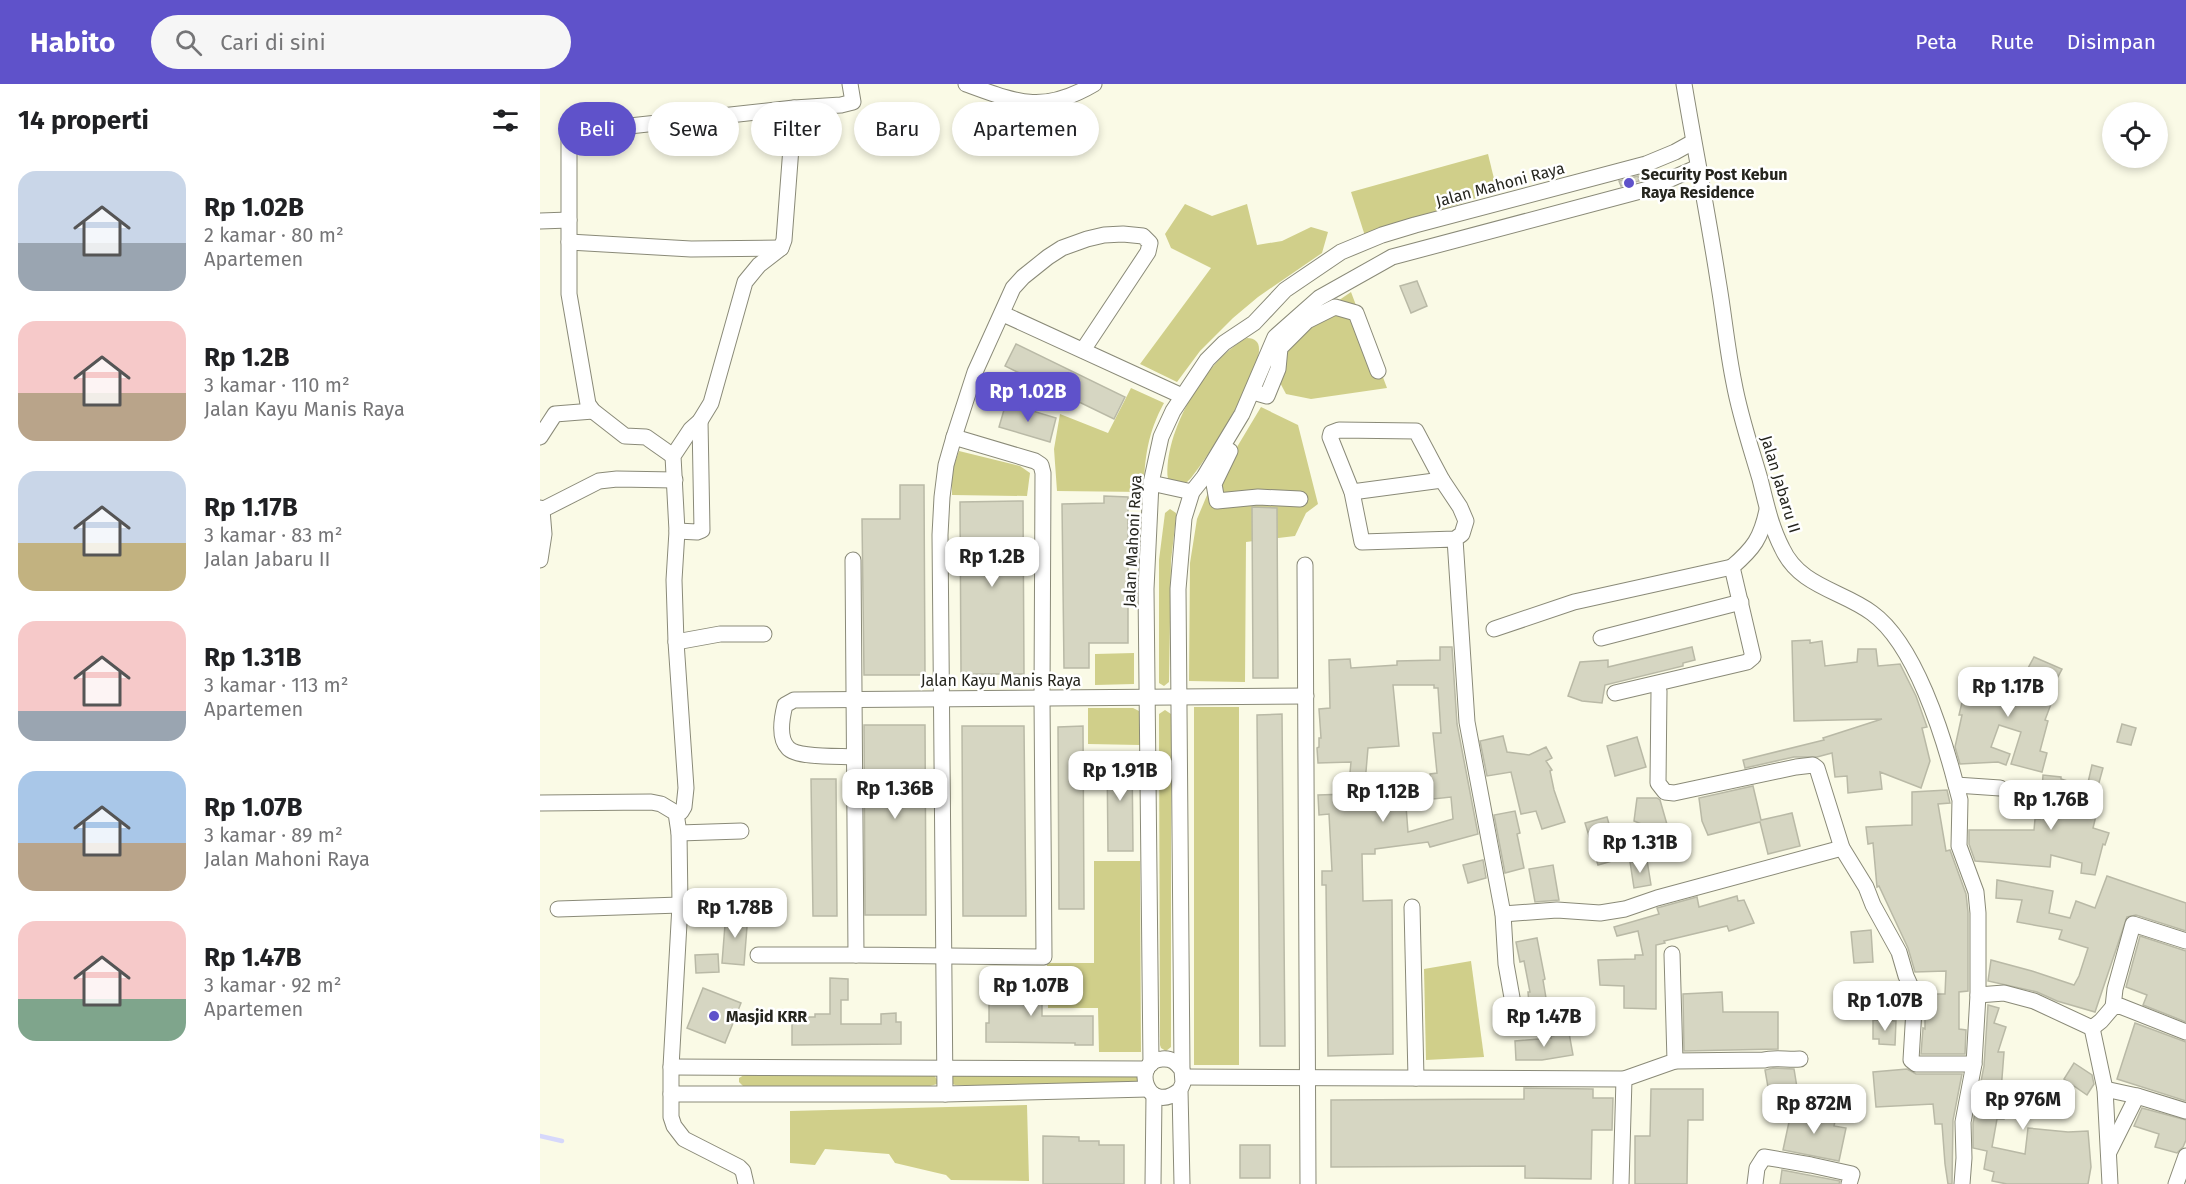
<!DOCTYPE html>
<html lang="id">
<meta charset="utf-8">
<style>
:root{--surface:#fff;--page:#f6f6f6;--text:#202124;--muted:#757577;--accent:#5f52ca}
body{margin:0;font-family:"Fira Sans",sans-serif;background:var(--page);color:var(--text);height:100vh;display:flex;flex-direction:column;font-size:22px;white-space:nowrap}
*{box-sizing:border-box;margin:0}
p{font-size:20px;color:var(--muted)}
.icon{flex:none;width:33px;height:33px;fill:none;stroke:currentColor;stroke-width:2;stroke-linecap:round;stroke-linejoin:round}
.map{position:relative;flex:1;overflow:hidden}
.side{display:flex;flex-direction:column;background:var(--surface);width:540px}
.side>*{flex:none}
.top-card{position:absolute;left:18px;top:18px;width:570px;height:54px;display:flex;gap:12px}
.tools{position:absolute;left:1562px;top:18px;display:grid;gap:12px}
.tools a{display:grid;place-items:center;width:66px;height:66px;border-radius:50%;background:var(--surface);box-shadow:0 3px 9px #0003;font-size:30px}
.price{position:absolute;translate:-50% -51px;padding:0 14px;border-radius:12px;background:#fff;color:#222;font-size:20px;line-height:39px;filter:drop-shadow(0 2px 3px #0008)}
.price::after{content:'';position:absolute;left:50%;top:36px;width:18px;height:14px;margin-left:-9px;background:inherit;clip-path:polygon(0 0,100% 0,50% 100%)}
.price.current{background:var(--accent);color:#fff}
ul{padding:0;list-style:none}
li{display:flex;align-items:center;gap:18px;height:150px;padding:0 18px}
li span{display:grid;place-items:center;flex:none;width:168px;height:120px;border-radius:18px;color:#555}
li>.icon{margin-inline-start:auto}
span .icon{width:72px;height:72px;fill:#fffc;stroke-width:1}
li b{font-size:26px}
h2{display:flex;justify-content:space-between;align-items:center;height:72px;padding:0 18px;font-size:26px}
.pill{padding:0 21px;border-radius:27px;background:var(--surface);box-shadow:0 3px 9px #0003;font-size:21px;line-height:54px}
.pill.current{background:var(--accent);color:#fff}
header{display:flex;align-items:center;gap:36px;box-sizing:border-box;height:84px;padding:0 30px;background:var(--accent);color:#fff}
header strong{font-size:28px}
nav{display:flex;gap:33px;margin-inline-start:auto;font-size:21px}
.search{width:420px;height:54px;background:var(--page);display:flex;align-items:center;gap:15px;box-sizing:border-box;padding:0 21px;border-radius:33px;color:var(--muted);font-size:22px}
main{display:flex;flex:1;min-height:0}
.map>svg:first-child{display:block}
.green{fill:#d0cf8a}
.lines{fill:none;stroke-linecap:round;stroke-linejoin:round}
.stream{stroke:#d6d8fb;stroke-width:4.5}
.building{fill:#d6d6c2;stroke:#b9b9a6;stroke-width:1.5;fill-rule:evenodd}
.minor-casing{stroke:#8a8a78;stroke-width:17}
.minor{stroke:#fff;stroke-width:15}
.poi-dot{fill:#5f52ca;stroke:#fff;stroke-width:2}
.labels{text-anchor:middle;stroke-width:5;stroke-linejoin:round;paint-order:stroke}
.poi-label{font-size:16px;font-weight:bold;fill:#25251e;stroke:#fff;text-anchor:start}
.street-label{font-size:16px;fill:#25251e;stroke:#fff}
</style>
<header>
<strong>Habito</strong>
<div class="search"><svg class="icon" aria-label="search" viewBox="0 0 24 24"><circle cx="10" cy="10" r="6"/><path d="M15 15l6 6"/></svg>Cari di sini</div>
<nav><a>Peta</a><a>Rute</a><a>Disimpan</a></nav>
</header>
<main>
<section class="side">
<h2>14 properti<svg class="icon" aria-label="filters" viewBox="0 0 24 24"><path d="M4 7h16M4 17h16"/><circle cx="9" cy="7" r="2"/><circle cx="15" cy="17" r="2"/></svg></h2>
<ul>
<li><span style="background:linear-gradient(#c9d6e8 60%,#9aa5b1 0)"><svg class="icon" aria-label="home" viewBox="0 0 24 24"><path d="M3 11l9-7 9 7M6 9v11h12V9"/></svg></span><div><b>Rp 1.02B</b><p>2 kamar · 80 m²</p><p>Apartemen</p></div></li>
<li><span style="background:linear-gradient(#f6c9c9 60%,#b9a48a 0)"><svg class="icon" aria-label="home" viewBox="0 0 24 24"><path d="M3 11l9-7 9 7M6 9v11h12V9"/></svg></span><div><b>Rp 1.2B</b><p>3 kamar · 110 m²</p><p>Jalan Kayu Manis Raya</p></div></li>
<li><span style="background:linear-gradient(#c9d6e8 60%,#c2b280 0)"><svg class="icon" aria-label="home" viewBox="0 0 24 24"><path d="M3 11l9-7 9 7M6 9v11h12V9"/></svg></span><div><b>Rp 1.17B</b><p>3 kamar · 83 m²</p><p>Jalan Jabaru II</p></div></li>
<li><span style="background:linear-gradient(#f6c9c9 75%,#9aa5b1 0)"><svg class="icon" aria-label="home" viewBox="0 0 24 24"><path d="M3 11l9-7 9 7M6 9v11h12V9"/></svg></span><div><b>Rp 1.31B</b><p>3 kamar · 113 m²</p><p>Apartemen</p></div></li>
<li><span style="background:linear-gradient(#a9c7e8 60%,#b9a48a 0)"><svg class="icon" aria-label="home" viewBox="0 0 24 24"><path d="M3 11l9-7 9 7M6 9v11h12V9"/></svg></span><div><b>Rp 1.07B</b><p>3 kamar · 89 m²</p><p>Jalan Mahoni Raya</p></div></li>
<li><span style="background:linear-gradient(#f6c9c9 65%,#7fa58c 0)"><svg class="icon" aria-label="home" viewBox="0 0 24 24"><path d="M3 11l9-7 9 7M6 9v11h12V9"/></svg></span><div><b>Rp 1.47B</b><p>3 kamar · 92 m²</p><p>Apartemen</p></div></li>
</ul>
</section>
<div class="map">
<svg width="1646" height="1100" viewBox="0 0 1646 1100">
<rect width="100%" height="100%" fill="#fafae6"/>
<!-- green -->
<g class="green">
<path d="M948,70L957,107L825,152L811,108Z"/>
<path d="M645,120L672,132L707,120L717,161L742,157L771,143L788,148L782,169L718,213L693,234L660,267L637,298L600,280L671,184L631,164L625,150Z"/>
<path d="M811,208L847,304L771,315L746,310L736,291L743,262L770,236Z"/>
<path d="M707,254C715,254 719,258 719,265C720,290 668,374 651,394L645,400L628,395C623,349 666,275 707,254Z"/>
<path d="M591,304L624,319C608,348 604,375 604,408L517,407L514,365L520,330L568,349Z"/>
<path d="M721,323L758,341L778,420L766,429L755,452L706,458L705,598L649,597L650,479L657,435L670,404L691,373Z"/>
<path d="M419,367L480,382L490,389L487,412L412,411V387Z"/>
<path d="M630,425L636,429V433L631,477L629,598L624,602L619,599V476L625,429Z"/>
<path d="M594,569V600L555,601V570Z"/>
<rect x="654" y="623" width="45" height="358"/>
<path d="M548,624H593L599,627L600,661L548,660Z"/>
<path d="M625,626L631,630V963L626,967L621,964L620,961L619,635V630Z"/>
<path d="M554,777H600L601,968H559L558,924H508L507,879H554Z"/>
<path d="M931,877L944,973L886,976L884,885Z"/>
<path d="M412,990L597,992V998L591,1001H415L411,999Z"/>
<path d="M204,991H394L398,997L397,1000L390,1002L204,1003L199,998V994Z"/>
<path d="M487,1021L489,1097L411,1096L406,1091L355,1079L349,1070L285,1065L275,1081L250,1079V1027Z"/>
</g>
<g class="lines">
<!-- stream -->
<path class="stream" d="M0,1052L22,1057"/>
</g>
<!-- building -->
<g class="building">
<path d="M1098,92L1099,97L1081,102L1079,97Z"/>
<path d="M877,197L887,222L871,229L860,202Z"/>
<path d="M476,260L585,313L574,335L465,282Z"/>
<path d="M466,319L516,334L510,358L459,343Z"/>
<path d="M360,401H384L385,591H324L322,435H360Z"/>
<path d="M564,412L588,413V559H549V584H524L522,420L564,419Z"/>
<path d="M483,417L484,590H421L420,418Z"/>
<path d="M712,423L737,424L738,594H713Z"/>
<path d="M1270,556V559L1282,557L1285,582L1317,578L1318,565H1336L1338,582L1360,580L1376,612L1387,643L1382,644L1390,677L1381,704L1340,688L1342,705L1308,709L1307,692L1295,693L1292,669L1277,673H1254L1205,684L1203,676L1284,656L1283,654L1342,635L1254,637L1252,557Z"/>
<path d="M900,563H912L917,640L938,750L890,763L888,758L835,765V770H822L823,817L852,816L853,970L788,972L786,801H782V787H792L789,730L779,731L778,711L808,710L811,678L778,679L777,664L779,663V654H781L779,625L790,624L789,576L810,575L811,584L857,581V577L900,576ZM853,601H894V604H898L901,649H893L897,689L890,690L893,715L911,713L913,735L868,748L864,696L825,699L828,664L859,662Z"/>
<path d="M1152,563L1155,576L1143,579V582L1065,601L1062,619L1042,617L1028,612L1040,578L1068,576V583Z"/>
<path d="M1494,573L1522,585L1509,610L1514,612L1505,636L1508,637L1500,667L1507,669L1502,688L1471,680L1481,648L1459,641L1451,663L1470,670L1466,681L1458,678L1420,680L1415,663L1422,631H1419L1425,606L1448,611L1456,590L1480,599Z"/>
<path d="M742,630L745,962H720L717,631Z"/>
<path d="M1582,640L1596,644L1591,661L1577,658Z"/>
<path d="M324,641H385L386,831H325Z"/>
<path d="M422,642H484L486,832H423Z"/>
<path d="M543,642L544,825H519L518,643Z"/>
<path d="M963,652L967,668L989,671L1006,663L1012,674L1006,677L1012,686L1010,687L1014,706L1025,738L1002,745L996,727L981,730L971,688L947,692L940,657Z"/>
<path d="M1097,653L1106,683L1075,692L1067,662Z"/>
<path d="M592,669L593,767H568L567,670Z"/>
<path d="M1552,681L1563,684L1557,706L1562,707L1553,744L1569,749L1565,761L1563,760L1555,791L1541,789L1542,779L1511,771L1510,783L1435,777L1429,760V746H1494L1495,735H1500L1501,727L1517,729L1523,707L1502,705L1503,691L1521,693V695L1547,703Z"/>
<path d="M271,695H296L297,832H273Z"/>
<path d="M1213,702L1221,736L1252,729L1260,762L1228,770L1220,738L1168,751L1162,737L1159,714Z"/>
<path d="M1407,706L1410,719L1398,720L1406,767L1410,766L1426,810L1428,828V907L1419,908V945L1426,946L1425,970H1381L1383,944L1385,945V910H1405L1406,887L1375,888L1368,864L1339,802L1337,803L1333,759L1328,760L1326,743L1372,741V708Z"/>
<path d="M1097,714H1117L1120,716L1128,744L1121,748L1094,737Z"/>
<path d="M975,727L980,749L977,750L984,784L965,789L954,731Z"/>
<path d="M1067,733L1079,775L1058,781L1045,739Z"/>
<path d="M943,776L946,794L928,799L923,781Z"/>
<path d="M1107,776L1111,801L1094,804L1090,778Z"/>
<path d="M1013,781L1019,816L995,818L989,785Z"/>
<path d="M1567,792L1646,819V847L1596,831L1587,833L1555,928L1517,917L1497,908L1448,897L1451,876L1492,887L1534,901L1539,892L1548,864L1519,855L1522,846L1477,838L1482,816L1456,814L1457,796L1513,807L1509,829L1530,834L1536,817L1555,824Z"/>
<path d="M1197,812L1198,817L1204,816L1214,839L1189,847L1187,842L1124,857L1125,859L1116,861V925L1084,924V902L1060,901L1058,876L1095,875V871H1103L1098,847L1077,852L1074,843L1119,830L1117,824L1157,813L1159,823Z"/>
<path d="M186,828L208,830L204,881L182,879Z"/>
<path d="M1331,846L1333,878L1314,879L1311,848Z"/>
<path d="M1600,852L1646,867V938L1603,921L1607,911L1586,903Z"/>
<path d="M997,854L1005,895L1003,896L1008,926L994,929V920H989L988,908H990L984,877L980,878L976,858Z"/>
<path d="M178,870L179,888L156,889L155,871Z"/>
<path d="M290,894L308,895V916H301V940H341V930L356,929V938H361V960L252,961V940L266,939V933H275V930H290Z"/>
<path d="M449,896H502V932H553V961H535V959L446,958V939H449Z"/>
<path d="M163,904L201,919L185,959L147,944Z"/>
<path d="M1182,908L1183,928H1238V965L1144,967L1143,910Z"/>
<path d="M1448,921L1459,924L1454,939L1466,943L1458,968H1464L1461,1007H1468V1016L1495,1017L1494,1032L1464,1031V1035H1457L1452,1063L1485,1070L1488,1044L1528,1048L1548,1047L1551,1083L1548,1100H1467L1452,1097L1454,1088L1444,1085L1447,1067L1433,1064V1039L1444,982Z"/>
<path d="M1333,936L1356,937L1355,961L1339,960V955H1333Z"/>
<path d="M1595,939L1646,958V1017L1577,995Z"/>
<path d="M1029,949L1033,971L1002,976H976L975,957L1011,954V952Z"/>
<path d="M1534,979L1552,991L1554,1000L1547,1011L1524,995Z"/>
<path d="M1233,984L1254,985L1260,1022L1232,1026L1225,986Z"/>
<path d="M1367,985L1376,990H1422L1413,1036L1412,1100H1408L1405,1080L1402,1040H1395L1393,1020L1336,1023L1333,988Z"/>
<path d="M984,1004L1053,1005V1014H1073L1072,1046H1052L1051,1095L985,1094V1082L791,1083V1016L984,1015Z"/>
<path d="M1111,1005H1163V1036H1148L1147,1100H1095V1052H1110Z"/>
<path d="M1252,1024L1296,1033L1294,1042L1306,1044L1299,1077L1243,1066Z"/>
<path d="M1602,1024L1646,1036V1056L1643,1063L1637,1069L1615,1063L1619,1050L1594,1042Z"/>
<path d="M503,1052L539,1053V1057H559V1061H584V1100H503Z"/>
<rect x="700" y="1061" width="30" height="33"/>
<path d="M1242,1086L1300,1097L1299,1100H1240Z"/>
</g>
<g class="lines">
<defs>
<g id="minor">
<path d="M426,0C478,19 503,30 554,0"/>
<path d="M1144,0C1155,66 1168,131 1178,196C1184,231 1187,265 1194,299C1200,332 1211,364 1220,395C1226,419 1231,443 1242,464C1260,503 1301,506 1332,529C1375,560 1403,651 1416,701L1420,716L1419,762L1436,808L1438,829V911L1434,980L1423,1038L1424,1074L1422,1100"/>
<path d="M0,137L29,136"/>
<path d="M29,158L151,165L241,164"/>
<path d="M463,230L642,312"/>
<path d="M713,308L727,312L738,285L740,264L767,237L795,223L816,229L838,287"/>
<path d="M0,353L15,330L53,327"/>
<path d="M690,367L674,400L677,417L718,413L760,415"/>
<path d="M133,372L106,353L85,352L53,327L48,320L29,210V51L35,48L254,24L301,21L313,18L310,0"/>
<path d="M611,399L652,408"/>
<path d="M812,408L902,396"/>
<path d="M0,424L2,426L59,397L77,395L135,396"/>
<path d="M137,447L157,448L162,446L160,337"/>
<path d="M915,455L922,450L926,437L920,423L902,396L876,347L799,346L791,349L790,353L812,408L822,458L915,455L927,638L963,830L966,880L976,936"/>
<path d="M0,476L4,450L2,426"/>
<path d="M313,476L316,871L504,873L502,614L503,389L501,381L495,377L414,353"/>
<path d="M765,481L768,1100"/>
<path d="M954,545L1034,518L1192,483"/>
<path d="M1061,554L1201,518"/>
<path d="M136,558L180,550H224"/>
<path d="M1119,607L1118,699L1125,708L1134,709L1256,683L1273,681L1277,684L1302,764L1326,803L1333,821L1359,868L1366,892L1371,903L1374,925L1371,976L1376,980H1434"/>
<path d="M1075,609L1207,578L1213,573L1192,483C1214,464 1221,454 1227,426"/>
<path d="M314,673C300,672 257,674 248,664C238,654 242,633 245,621L254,616L766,612"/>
<path d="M1416,701L1460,704"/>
<path d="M0,719L111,718L121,720L136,729L139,749L140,821L131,983V1033L134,1042L144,1055L199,1083L203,1087L206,1100"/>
<path d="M136,729L141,728L144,723L146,704L136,558L134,496L137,447L133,372L151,345L160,337L171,319L205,198L219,181L241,164L244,156L254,24"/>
<path d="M139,749L201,747"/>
<path d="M872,823L876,994"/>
<path d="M18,825L140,821"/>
<path d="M963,830L1017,826L1060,829L1085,825L1117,814L1302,764"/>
<path d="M218,871H316"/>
<path d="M1438,911L1464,909L1494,917L1552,944L1561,937L1573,923"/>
<path d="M1573,923L1575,905L1593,840L1646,857"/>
<path d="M1573,923L1580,922L1646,948"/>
<path d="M1552,944L1565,1005L1570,1100"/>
<path d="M1135,977L1224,976C1234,973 1248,976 1260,975"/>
<path d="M611,980L606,505L611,399L621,353L633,327L667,276L684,259L714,239L745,206L801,168L842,151L875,141L1106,80L1135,68L1153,58"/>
<path d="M131,983L607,985"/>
<path d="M642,986L638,505L644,434L652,408L664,393L702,330L735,253L779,214L852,173L1108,105L1158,83"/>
<path d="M644,993L1084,995L1135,977L1132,870"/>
<path d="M1565,1005L1597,1012L1646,1027"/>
<path d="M640,1006C606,1033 591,977 622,975C632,974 637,979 642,986L643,999L640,1006L642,1100"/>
<path d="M131,1010H405L608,1005"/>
<path d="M405,1010L400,451L402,413L406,381L414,353L435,288L473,204L483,193L508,173L522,164L547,155L564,151L583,150L603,152L610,159L608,168L543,266"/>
<path d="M1569,1068L1597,1012"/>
<path d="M613,1100L614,1011"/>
<path d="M1081,1100L1084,995"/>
<path d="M1215,1100L1217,1084L1224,1073L1271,1081L1312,1090L1309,1100"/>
<path d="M1636,1100L1646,1072"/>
</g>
</defs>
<!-- minor casing -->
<use href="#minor" class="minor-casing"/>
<!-- minor -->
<use href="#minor" class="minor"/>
</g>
<!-- markers -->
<g class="poi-dot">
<circle cx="1089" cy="99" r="6"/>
<circle cx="174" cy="932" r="6"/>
</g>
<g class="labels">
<!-- poi labels -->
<g class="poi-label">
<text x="1101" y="96">Security Post Kebun<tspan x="1101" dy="18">Raya Residence</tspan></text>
<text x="186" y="938">Masjid KRR</text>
</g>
<!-- street labels -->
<g class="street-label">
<text transform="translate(960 100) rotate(-15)" y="6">Jalan Mahoni Raya</text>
<text transform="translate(1241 400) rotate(73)" y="6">Jalan Jabaru II</text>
<text transform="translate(592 457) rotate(-87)" y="6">Jalan Mahoni Raya</text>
<text x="461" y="602">Jalan Kayu Manis Raya</text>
</g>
</g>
</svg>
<div class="tools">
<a><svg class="icon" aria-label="locate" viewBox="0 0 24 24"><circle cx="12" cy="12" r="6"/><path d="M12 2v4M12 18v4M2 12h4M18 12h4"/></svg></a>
</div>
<b class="price current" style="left:488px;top:339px">Rp 1.02B</b>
<b class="price" style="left:452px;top:504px">Rp 1.2B</b>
<b class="price" style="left:1468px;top:634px">Rp 1.17B</b>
<b class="price" style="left:580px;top:718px">Rp 1.91B</b>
<b class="price" style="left:355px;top:736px">Rp 1.36B</b>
<b class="price" style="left:843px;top:739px">Rp 1.12B</b>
<b class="price" style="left:1511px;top:747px">Rp 1.76B</b>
<b class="price" style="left:1100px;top:790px">Rp 1.31B</b>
<b class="price" style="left:195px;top:855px">Rp 1.78B</b>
<b class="price" style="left:491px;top:933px">Rp 1.07B</b>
<b class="price" style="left:1345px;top:948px">Rp 1.07B</b>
<b class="price" style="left:1004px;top:964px">Rp 1.47B</b>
<b class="price" style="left:1483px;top:1047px">Rp 976M</b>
<b class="price" style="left:1274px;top:1051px">Rp 872M</b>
<div class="top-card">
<a class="pill current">Beli</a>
<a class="pill">Sewa</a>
<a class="pill">Filter</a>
<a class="pill">Baru</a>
<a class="pill">Apartemen</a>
</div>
</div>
</main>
